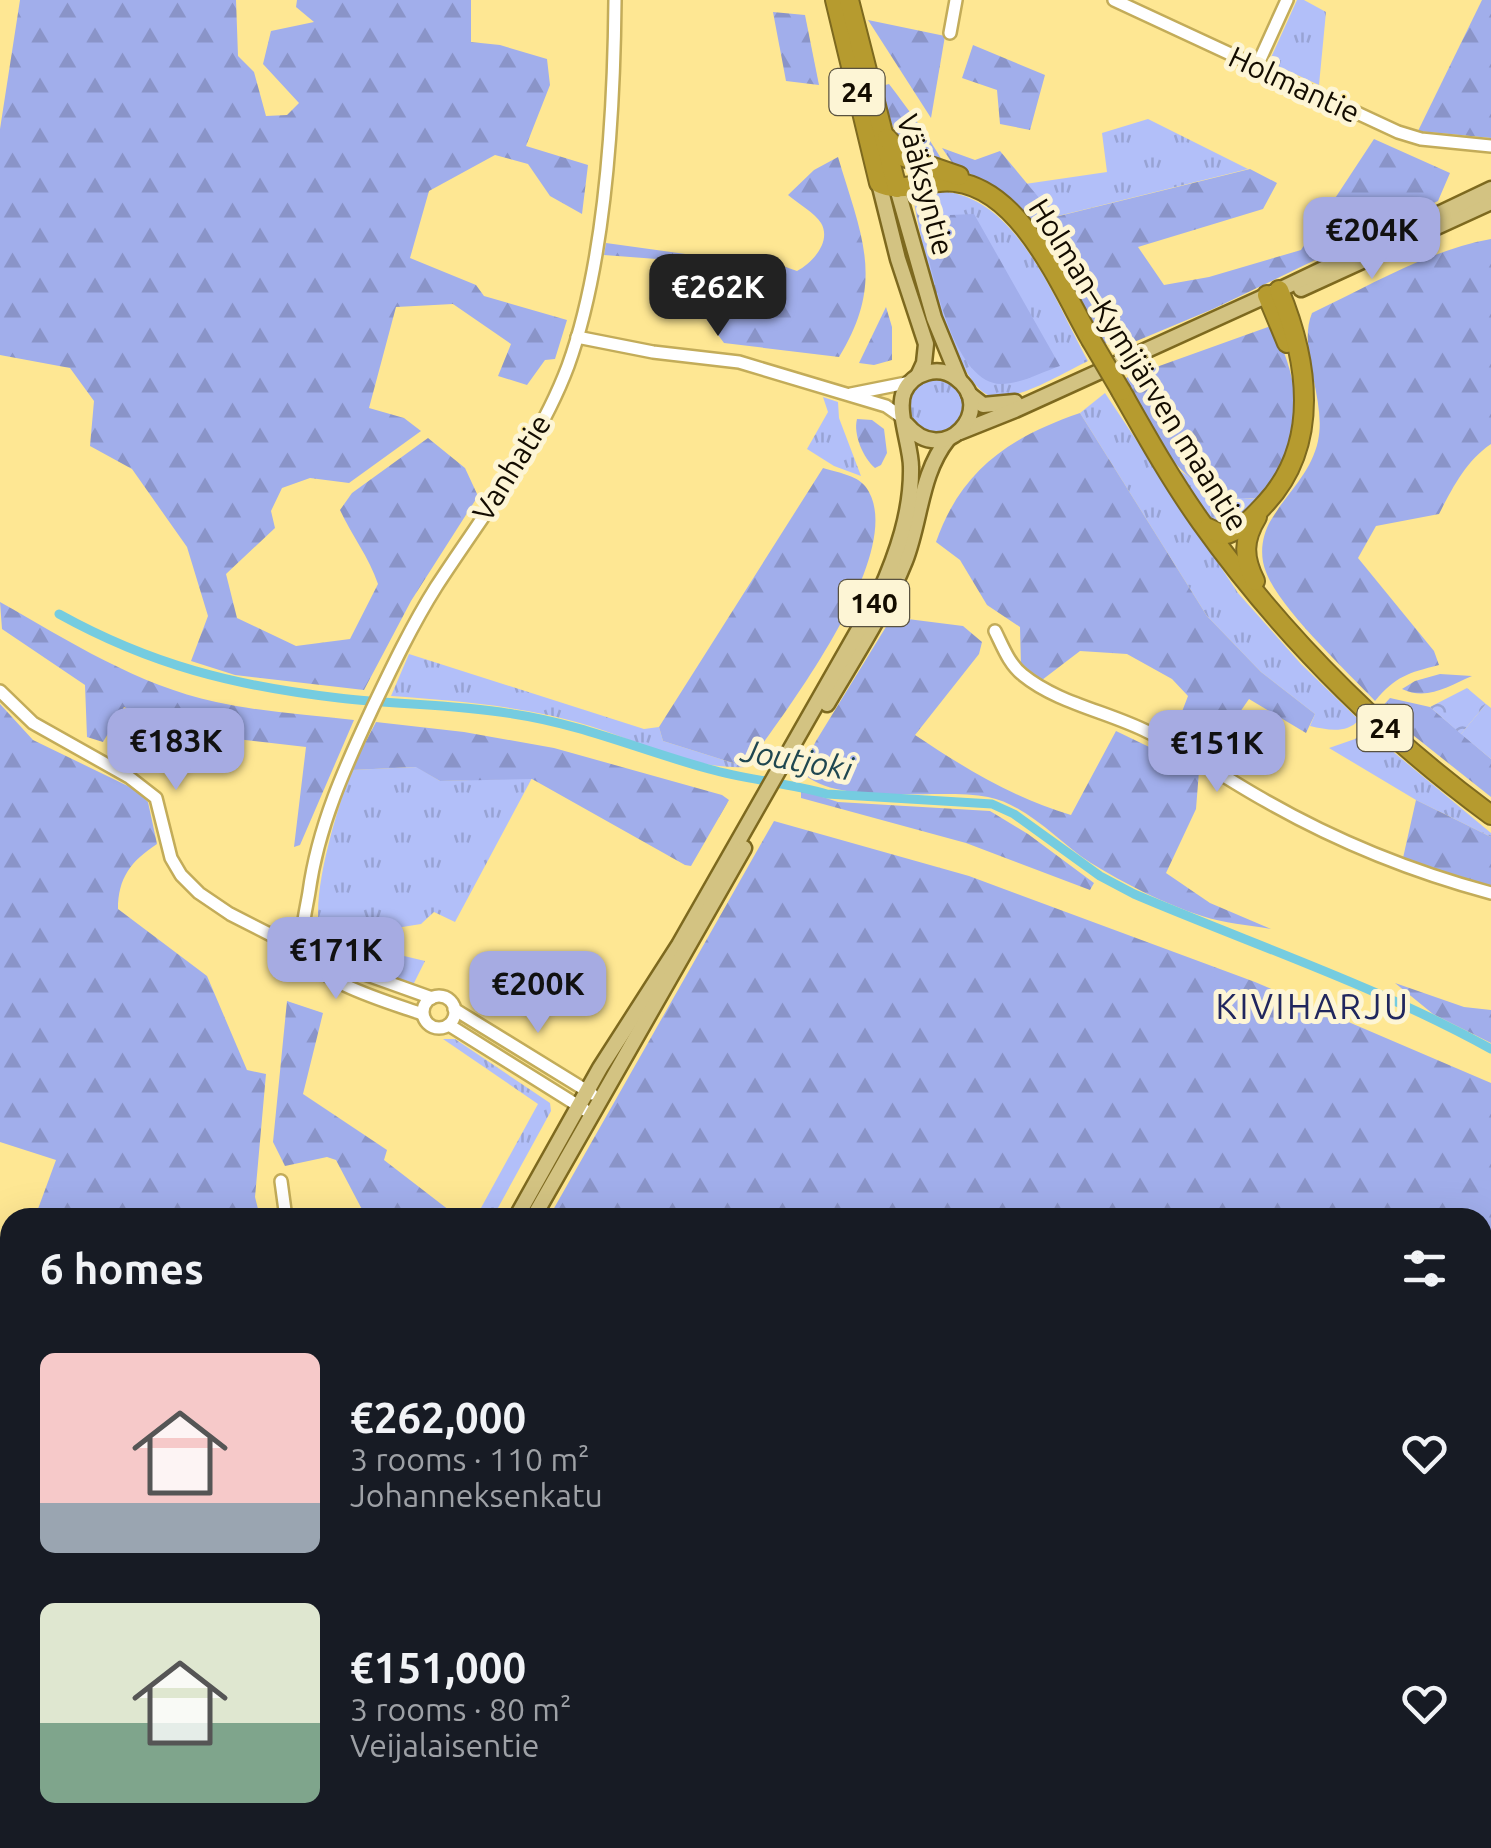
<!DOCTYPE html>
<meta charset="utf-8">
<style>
:root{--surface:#171b24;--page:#242831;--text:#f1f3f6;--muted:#9ea1a6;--accent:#a6abe2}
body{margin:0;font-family:Ubuntu,sans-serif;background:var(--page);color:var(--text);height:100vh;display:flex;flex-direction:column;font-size:38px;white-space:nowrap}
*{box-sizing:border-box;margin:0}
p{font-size:32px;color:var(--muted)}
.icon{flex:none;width:55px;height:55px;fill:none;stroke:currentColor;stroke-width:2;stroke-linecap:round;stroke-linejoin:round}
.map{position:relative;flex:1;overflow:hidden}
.panel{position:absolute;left:0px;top:1208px;width:1492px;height:642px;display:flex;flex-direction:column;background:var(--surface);border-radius:30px 30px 0 0;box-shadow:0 10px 40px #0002}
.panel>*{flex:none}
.price{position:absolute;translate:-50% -85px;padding:0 22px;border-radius:20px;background:var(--accent);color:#111;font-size:32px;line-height:65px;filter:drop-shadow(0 2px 5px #0008)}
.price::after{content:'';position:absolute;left:50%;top:60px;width:30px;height:22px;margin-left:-15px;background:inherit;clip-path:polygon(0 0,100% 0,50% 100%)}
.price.active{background:#222;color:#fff}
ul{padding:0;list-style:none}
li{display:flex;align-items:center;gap:30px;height:250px;padding:0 40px}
li span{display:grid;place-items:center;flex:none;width:280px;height:200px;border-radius:15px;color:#555}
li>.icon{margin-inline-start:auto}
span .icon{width:120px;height:120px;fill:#fffc;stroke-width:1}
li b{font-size:42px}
h2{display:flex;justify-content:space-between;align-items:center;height:120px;padding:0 40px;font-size:42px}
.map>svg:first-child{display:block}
.grass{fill:url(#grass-tufts)}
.forest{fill:url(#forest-firs)}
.park{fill:url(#park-crowns)}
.pitch{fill:#b2bff9}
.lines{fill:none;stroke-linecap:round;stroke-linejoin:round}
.canal{stroke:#75cce0;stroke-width:9}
.minor-casing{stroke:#c3ac59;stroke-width:16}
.major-casing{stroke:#7d691f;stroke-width:19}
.highway-casing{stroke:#7d691f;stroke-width:22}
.minor{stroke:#fff;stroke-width:11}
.major{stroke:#d3c382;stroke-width:14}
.highway{stroke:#b69b2f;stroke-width:18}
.highway-bridge-casing{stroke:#7d691f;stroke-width:22;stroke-linecap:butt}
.highway-bridge{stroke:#b69b2f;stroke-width:18}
.labels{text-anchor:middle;stroke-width:10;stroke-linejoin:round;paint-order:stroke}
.shield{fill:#fdf5d5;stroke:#595240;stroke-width:2.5}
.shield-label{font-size:28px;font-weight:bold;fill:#130c00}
.street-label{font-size:30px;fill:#130c00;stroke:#fdf5d5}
.water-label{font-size:32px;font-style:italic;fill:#1f4750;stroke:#fdf5d5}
.quarter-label{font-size:35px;letter-spacing:2.5px;fill:#20265e;stroke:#fdf5d5}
</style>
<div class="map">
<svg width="1491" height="1848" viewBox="0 0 1491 1848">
<defs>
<pattern id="grass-tufts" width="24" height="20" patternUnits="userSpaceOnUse" patternTransform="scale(2.5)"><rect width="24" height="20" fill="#b2bff9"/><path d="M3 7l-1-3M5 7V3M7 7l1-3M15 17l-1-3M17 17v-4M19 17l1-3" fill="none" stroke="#98a3d4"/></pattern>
<pattern id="forest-firs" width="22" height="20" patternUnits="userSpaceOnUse" patternTransform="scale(2.5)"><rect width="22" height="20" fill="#a1aeeb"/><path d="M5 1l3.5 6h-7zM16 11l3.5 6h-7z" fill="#8a94c8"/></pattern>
<pattern id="park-crowns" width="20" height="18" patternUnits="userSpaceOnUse" patternTransform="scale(2.5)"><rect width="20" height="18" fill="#b2bff9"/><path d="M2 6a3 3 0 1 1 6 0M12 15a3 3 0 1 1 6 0" fill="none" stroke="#98a3d4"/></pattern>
</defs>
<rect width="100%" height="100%" fill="#fee793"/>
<!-- grass -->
<g class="grass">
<path d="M1297,0H1304L1326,12L1319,85L1269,62Z"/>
<path d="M1148,119L1248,169L1054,217L1025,184L1107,172L1102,133Z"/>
<path d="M937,191C1017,193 1054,300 1088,361C1065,372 1020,400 994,397C953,391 920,239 914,202L920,194Z"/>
<circle cx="938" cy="406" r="28"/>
<path d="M1105,393L1238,593L1301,664L1359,720C1346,734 1328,730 1310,726L1315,714L1261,672L1207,616L1080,413Z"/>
<path d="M823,397L838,402L839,418L861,476L834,466L807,449L828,412Z"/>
<path d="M1176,468C1202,486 1227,501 1259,498L1230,528L1210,521Z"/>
<path d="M409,654L644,729L659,727L663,741L746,767C692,770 642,742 590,726C526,706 458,701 391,696Z"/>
<path d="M1367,730L1491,833V837L1416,800L1329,748L1355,739Z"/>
<path d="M417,767L440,781L532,778L455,922L434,912L421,924L390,929L400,955L425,961L413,985C387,976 347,969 328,949C300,919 339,806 351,770Z"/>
<path d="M443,1039H455L550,1103L551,1111L493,1217H476L538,1104Z"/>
</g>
<!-- forest -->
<g class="forest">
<path d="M20,0H236L238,56L254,72L266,116L287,115L299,103L263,64L271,31L314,22L296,7L297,0H471V42L500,45L547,59L550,85L526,146L588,165L582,214L550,196L528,164L495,155L429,191L410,258L476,285L484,296L567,320L555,359L545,360L527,385L498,376L511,344L453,304L396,307L369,408L404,418L421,431L349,483L310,478L282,488L271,511L275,528L226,574L237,618L296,646L350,639L378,584C369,557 352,536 340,510L352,493L428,438L465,468L478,496L411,601L364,690L235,675L191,661L208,616L187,547L132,469L90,446L94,401L70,368L0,355V129Z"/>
<path d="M1482,0H1491V138L1418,131Z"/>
<path d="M773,12L805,15L819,85L786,81Z"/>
<path d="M868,20L945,36L931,118Z"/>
<path d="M973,45L1045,75L1030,130L1000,124L997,90L962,78Z"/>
<path d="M889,84C908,109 926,133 942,160C894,145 892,131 881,86Z"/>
<path d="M1374,139L1450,173L1438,201L1213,309L1127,345L1105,343L1040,228L1004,193L953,164L942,148L975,160L1000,151L1055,217L1250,169L1277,183L1263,209L1138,247L1164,285L1209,277L1301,250Z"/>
<path d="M838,157C861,235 886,281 839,357L724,343L707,320V267L696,262L604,255L606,243L700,256L716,267L748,254L797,271C812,263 832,242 821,223C815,213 797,203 788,195L814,170Z"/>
<path d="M974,214L1060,366C1042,372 1021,384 1001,384C957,383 937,291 928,257L943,238L950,215Z"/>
<path d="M1491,239V444C1466,461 1453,487 1439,514L1376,526L1358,558L1434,651L1439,665C1408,673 1396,676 1375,701C1346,670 1280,609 1266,572C1259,555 1262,535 1271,520C1287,493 1311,473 1318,441C1327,399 1297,349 1312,313C1369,286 1429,250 1491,239Z"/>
<path d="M886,307L892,327V360L874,365L859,363Z"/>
<path d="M1268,327L1274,328C1303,392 1308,443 1259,498C1181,504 1157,436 1123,379Z"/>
<path d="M1080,413L1207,616L1261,672L1315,714L1306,733L1249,699L1208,758L1173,735L1188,696L1172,679L1127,654L1080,651L1042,680L1021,667L1020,627L987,605L960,560L936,542C961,470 1010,437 1080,413Z"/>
<path d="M857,419L872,420L884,429L887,453L881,465L875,468C863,458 853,434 857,419Z"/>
<path d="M823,468C836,472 856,475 865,486C913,547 782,716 746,767L663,741L659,727Z"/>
<path d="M0,602C69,641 137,685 216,702C262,712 308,715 354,720L300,845L294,847L306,747L194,734L124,707L103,742L87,737L85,685L2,629Z"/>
<path d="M892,617L963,626L982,642L979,654L915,735C963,767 1015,799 1071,815L1116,731L1199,771L1196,809L1166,873L1210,903L1271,929C1248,925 1224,923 1202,916C1165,904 1125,884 1091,863C1058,842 1028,805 988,797C940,787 834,808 801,771L816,741Z"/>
<path d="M1440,674L1472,676C1449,686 1427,701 1402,689L1415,681Z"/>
<path d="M1390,698L1430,707L1491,759V797L1380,709Z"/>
<path d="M0,704L33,740L134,789L148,802L157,844C131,861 118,878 118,909L207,976L247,1070L266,1074L255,1197L260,1217H35L56,1160L0,1142Z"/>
<path d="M376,722L464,732L554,748L722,795L729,800L691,866L685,865L532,779L440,781L416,767L351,770Z"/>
<path d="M801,790L838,802L990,811L1028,834L1094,883L1090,890L966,843L801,798Z"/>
<path d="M1416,800L1491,837V888L1454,878L1403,858Z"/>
<path d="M774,821L969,876L1255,982L1491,1083V1489L1483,1495L1482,1218H940L934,1215L929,1218L549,1217Z"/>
<path d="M1395,983L1464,1007L1491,1010V1043L1433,1014Z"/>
<path d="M287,1001L323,1013L303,1094L387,1150L384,1160L458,1217H366L336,1160L327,1157L285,1166L273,1142Z"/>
<path d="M0,1453L10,1459V1713L0,1717Z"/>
<path d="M10,1778V1840H299L298,1848H0V1781Z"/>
<path d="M470,1840H647L709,1848H474Z"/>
</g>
<!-- park -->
<path class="park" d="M1467,688L1486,704L1461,734L1430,707Z"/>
<!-- pitch -->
<path class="pitch" d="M1486,704L1491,708V759L1461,734Z"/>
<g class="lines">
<!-- canal -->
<path class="canal" d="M59,614C151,665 235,686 339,698C397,705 455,704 513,714C581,724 643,751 709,769C748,780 788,783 827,794L992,804L1014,814L1100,876L1134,894C1254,945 1377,986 1491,1049"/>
<defs>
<g id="minor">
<path d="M1114,0L1398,132L1421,139L1491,146"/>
<path d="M950,33L956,0"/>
<path d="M1257,66L1287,0"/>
<path d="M577,337L653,352L739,362L886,406L903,418"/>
<path d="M851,394L911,382"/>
<path d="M995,631C1003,647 1009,664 1023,675C1057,703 1109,712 1148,732C1189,752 1226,779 1266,801C1336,841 1413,872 1491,893"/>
<path d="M0,691L33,723L129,777L156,798L171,858L181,875L199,893L230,914L281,940L297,942L313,939"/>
<path d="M312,935L319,949L334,963L432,998"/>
<circle cx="439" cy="1012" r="16"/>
<path d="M454,1009L592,1094"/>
<path d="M422,1014C395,1004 314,982 305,952C299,934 306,911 309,892C318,826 345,767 373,707C392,667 412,625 436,587C482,516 538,446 568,366C606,261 614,112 615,0"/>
<path d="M449,1025L585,1110"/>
<path d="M281,1181L286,1218"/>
<path d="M0,1384L10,1388"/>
<path d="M1482,1612L1491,1608"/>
<path d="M1482,1723L1491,1721"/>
<path d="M903,1840L904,1848"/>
<path d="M1049,1840L1057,1848"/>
</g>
<g id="major">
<path d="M879,183L898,259L926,344L924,363L918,376"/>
<path d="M897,188L934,318L959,379"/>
<path d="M1301,289L1491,202"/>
<path d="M969,394L983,405L1015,402"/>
<path d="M960,432L1015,410L1279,290L1491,189"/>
<path d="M827,704C854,658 885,611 905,561C921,520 920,474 948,439"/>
<path d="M516,1218L600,1068L679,945L879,594C897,554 912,511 911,467C911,446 896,410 904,392C913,372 939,365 956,378C998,408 944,470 906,424"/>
<path d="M533,1218L744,848"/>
<path d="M0,1736L10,1732"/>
<path d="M0,1758L10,1753"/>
</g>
<g id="highway">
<path d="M835,0L879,183C901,195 930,178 955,182C1022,190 1061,288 1091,340"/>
<path d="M849,0L897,188"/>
<path d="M887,138L904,157L959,176"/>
<path d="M1267,295L1287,343"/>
<path d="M1121,391C1146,435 1171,480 1201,522C1281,634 1380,733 1491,815"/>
<path d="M1208,528L1223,535C1240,532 1254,516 1266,503C1321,443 1308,360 1279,290"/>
<path d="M1255,581C1243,557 1243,540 1257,517"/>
</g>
</defs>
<!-- minor casing -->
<use href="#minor" class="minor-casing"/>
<!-- major casing -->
<use href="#major" class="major-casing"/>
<!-- highway casing -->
<use href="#highway" class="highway-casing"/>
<!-- minor -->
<use href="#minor" class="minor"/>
<!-- major -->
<use href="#major" class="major"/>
<!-- highway -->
<use href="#highway" class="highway"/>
<defs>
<path id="highway-bridge" d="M1091,340L1121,391"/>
</defs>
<!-- highway-bridge casing -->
<use href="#highway-bridge" class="highway-bridge-casing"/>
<!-- highway-bridge -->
<use href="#highway-bridge" class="highway-bridge"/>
</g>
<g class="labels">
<!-- shield labels -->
<g class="shield">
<rect x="829.5" y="69" width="55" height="46" rx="8"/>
<rect x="839" y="580" width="70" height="46" rx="8"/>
<rect x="1357.5" y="705" width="55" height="46" rx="8"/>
</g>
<g class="shield-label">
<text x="857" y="102">24</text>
<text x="874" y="613">140</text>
<text x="1385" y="738">24</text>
</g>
<!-- street labels -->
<g class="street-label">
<text transform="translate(1294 85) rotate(25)" y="10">Holmantie</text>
<text transform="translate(925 185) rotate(75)" y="10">Vääksyntie</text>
<text transform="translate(1138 365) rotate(58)" y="10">Holman–Kymijärven maantie</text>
<text transform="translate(512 468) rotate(-58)" y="10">Vanhatie</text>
</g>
<!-- water labels -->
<g class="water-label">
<text transform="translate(797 760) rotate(10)" y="11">Joutjoki</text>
</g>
<!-- quarter labels -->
<g class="quarter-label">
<text x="1313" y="1019">KIVIHARJU</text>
</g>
</g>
</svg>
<b class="price" style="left:1372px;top:282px">€204K</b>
<b class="price active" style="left:718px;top:339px">€262K</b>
<b class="price" style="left:176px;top:793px">€183K</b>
<b class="price" style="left:1217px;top:795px">€151K</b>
<b class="price" style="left:336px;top:1002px">€171K</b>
<b class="price" style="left:538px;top:1036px">€200K</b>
<section class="panel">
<h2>6 homes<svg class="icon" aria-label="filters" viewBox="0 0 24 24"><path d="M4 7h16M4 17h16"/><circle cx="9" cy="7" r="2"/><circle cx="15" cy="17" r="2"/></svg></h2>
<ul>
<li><span style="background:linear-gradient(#f6c9c9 75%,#9aa5b1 0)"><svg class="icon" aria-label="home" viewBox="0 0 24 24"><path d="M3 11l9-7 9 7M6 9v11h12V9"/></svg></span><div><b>€262,000</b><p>3 rooms · 110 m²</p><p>Johanneksenkatu</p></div><svg class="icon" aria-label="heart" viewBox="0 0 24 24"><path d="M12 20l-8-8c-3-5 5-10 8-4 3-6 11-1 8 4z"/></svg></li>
<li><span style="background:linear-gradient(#dfe7d0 60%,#7fa58c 0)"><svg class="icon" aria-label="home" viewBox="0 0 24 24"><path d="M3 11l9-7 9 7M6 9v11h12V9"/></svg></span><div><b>€151,000</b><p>3 rooms · 80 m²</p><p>Veijalaisentie</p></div><svg class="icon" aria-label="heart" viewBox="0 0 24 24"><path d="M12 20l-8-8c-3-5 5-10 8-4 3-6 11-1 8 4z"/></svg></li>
</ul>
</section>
</div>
